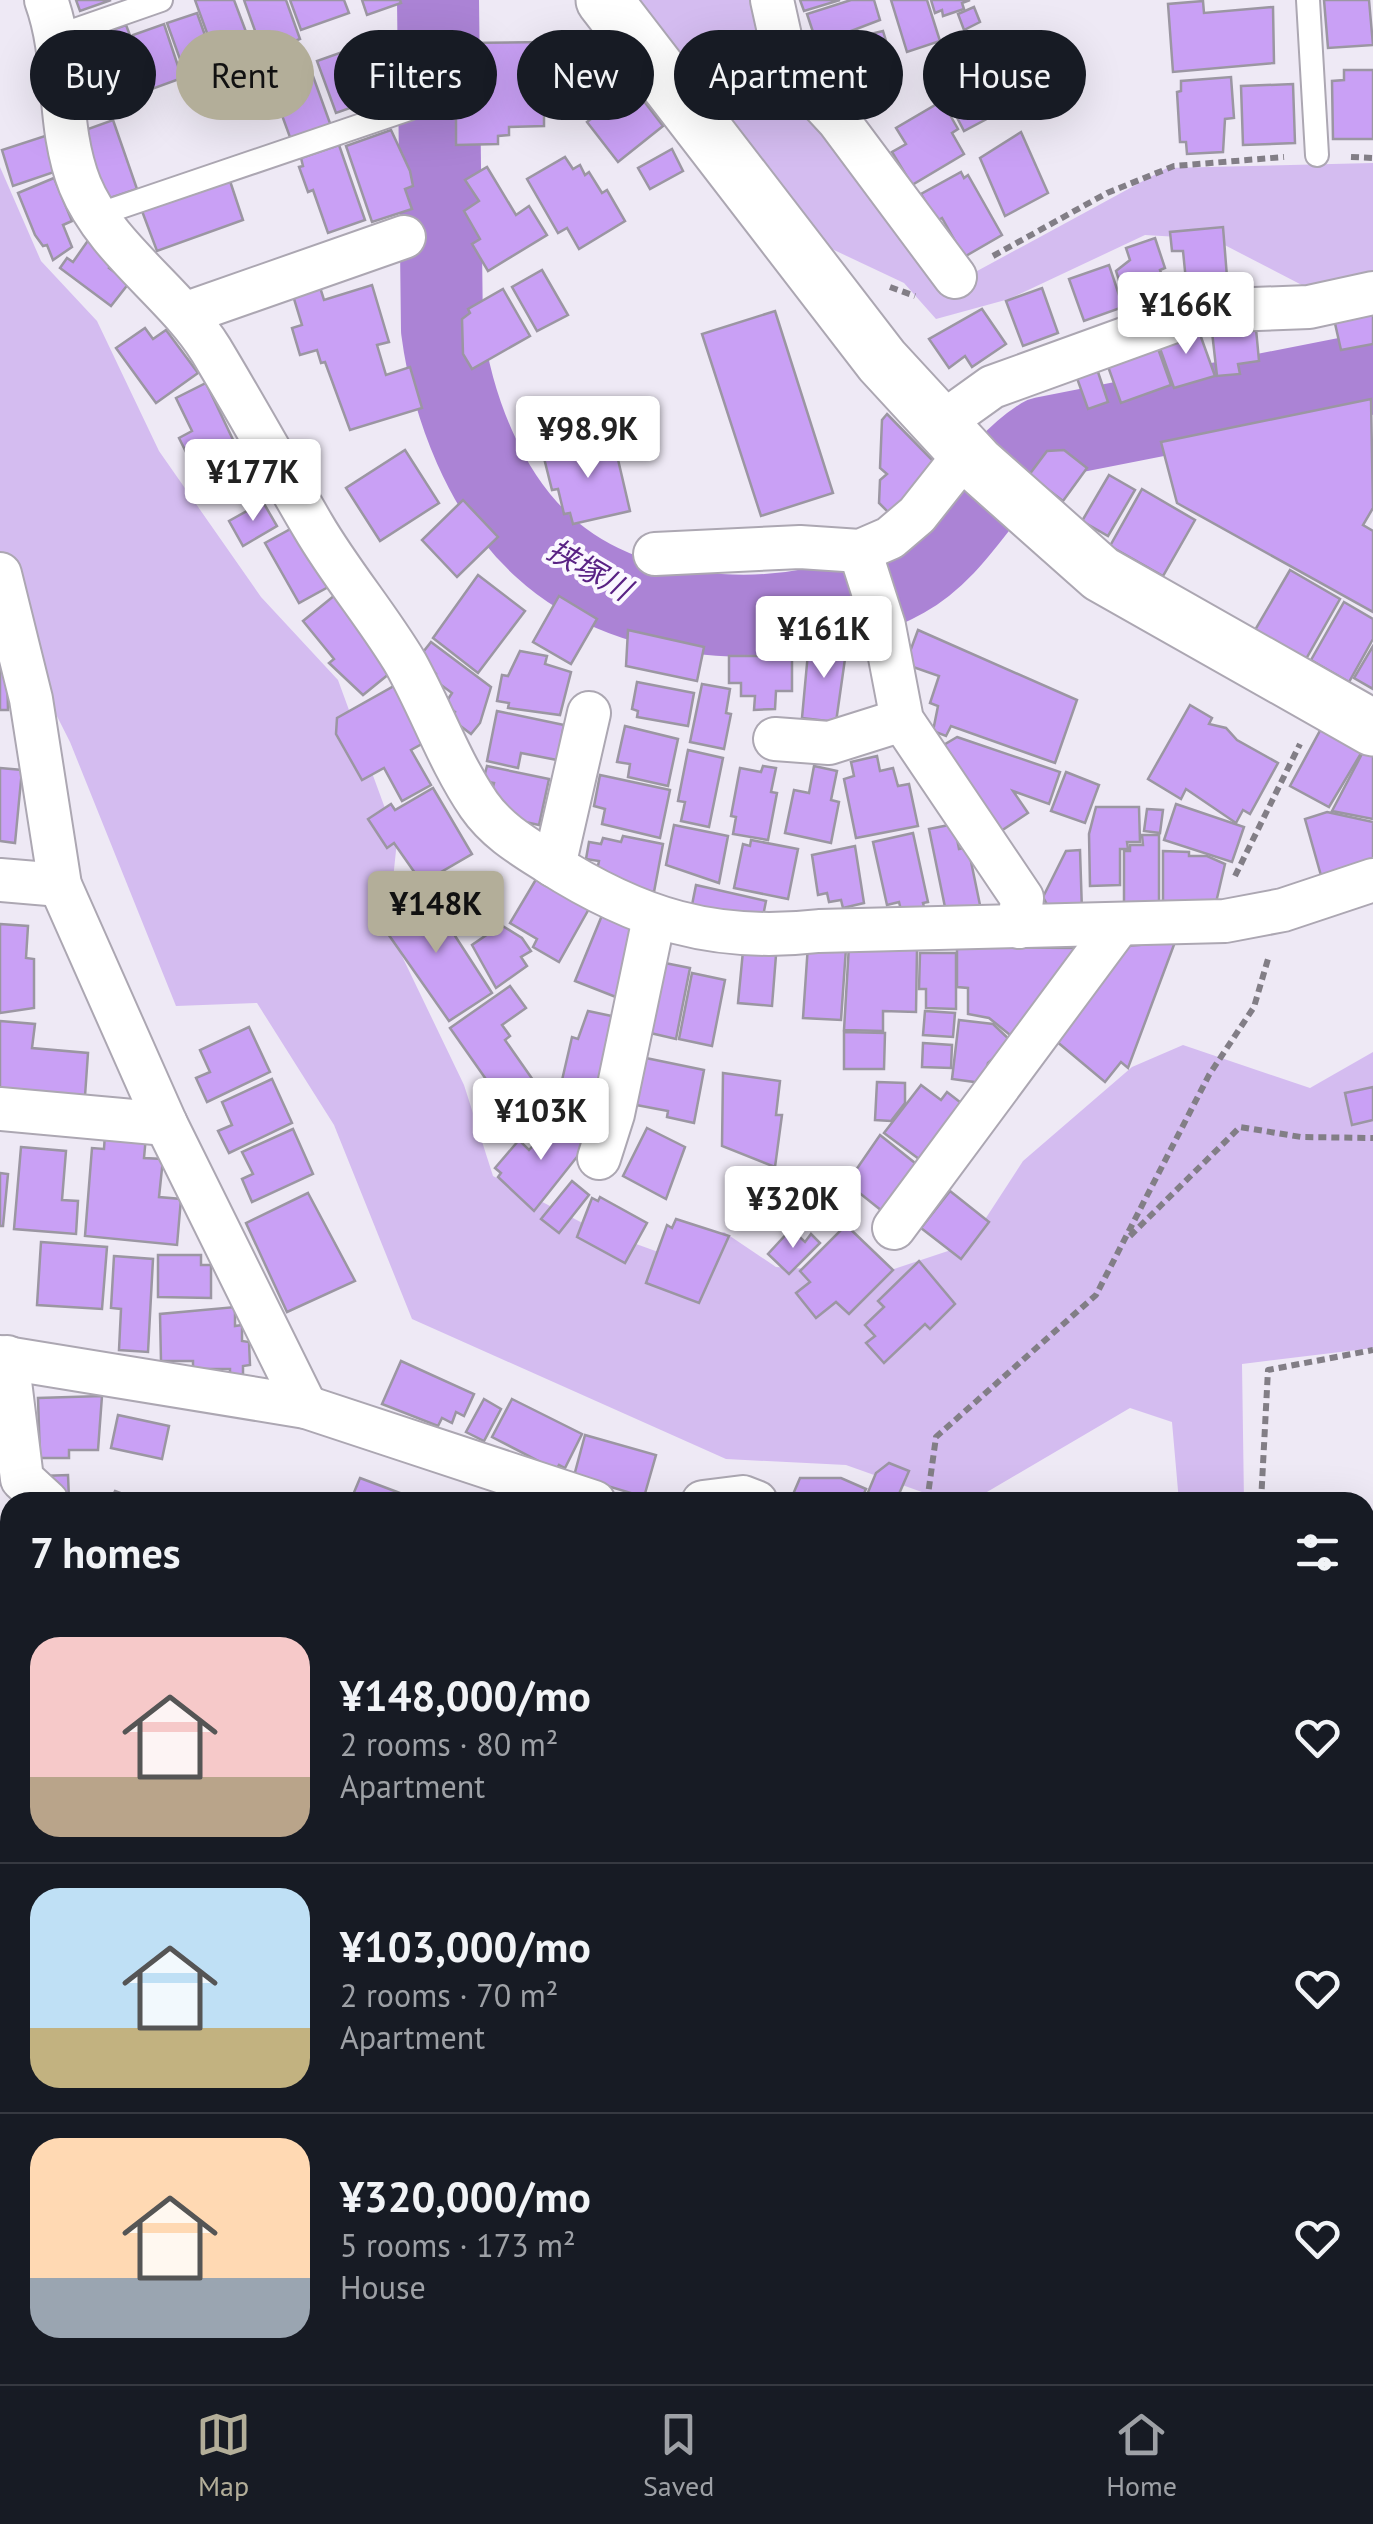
<!DOCTYPE html>
<meta charset="utf-8">
<style>
:root{--surface:#171b24;--page:#242831;--text:#f1f3f6;--muted:#9ea1a6;--line:#363941;--accent:#b3ae99}
body{margin:0;font-family:"PT Sans","Noto Sans JP",sans-serif;background:var(--page);color:var(--text);height:100vh;display:flex;flex-direction:column;font-size:38px;white-space:nowrap}
*{box-sizing:border-box;margin:0}
p{font-size:32px;color:var(--muted)}
.icon{flex:none;width:55px;height:55px;fill:none;stroke:currentColor;stroke-width:2;stroke-linecap:round;stroke-linejoin:round}
.map{position:relative;flex:1;overflow:hidden}
.side{position:absolute;left:0px;top:1492px;width:1375px;height:892px;display:flex;flex-direction:column;background:var(--surface);border-radius:30px 30px 0 0;box-shadow:0 10px 40px #0002}
.side>*{flex:none}
.banner{position:absolute;left:30px;top:30px;width:1315px;height:90px;display:flex;gap:20px}
.price{position:absolute;translate:-50% -85px;padding:0 22px;border-radius:10px;background:#fff;color:#222;font-size:32px;line-height:65px;filter:drop-shadow(0 2px 5px #0008)}
.price::after{content:'';position:absolute;left:50%;top:60px;width:30px;height:22px;margin-left:-15px;background:inherit;clip-path:polygon(0 0,100% 0,50% 100%)}
.price.active{background:var(--accent);color:#111}
ul{padding:0;list-style:none}
li{display:flex;align-items:center;gap:30px;height:250px;padding:0 30px}
li+li{border-top:2px solid var(--line)}
li span{display:grid;place-items:center;flex:none;width:280px;height:200px;border-radius:30px;color:#555}
li>.icon{margin-inline-start:auto}
span .icon{width:120px;height:120px;fill:#fffc;stroke-width:1}
li b{font-size:42px}
h2{display:flex;justify-content:space-between;align-items:center;height:120px;padding:0 30px;font-size:42px}
.chip{padding:0 35px;border-radius:45px;background:var(--surface);box-shadow:0 10px 40px #0002;font-size:35px;line-height:90px}
.chip.active{background:var(--accent);color:#111}
.tab-bar{display:flex;justify-content:space-around;align-items:center;height:140px;border-top:2px solid var(--line);background:var(--surface);font-size:28px;color:var(--muted)}
.tab-bar a{display:grid;justify-items:center;gap:5px}
.tab-bar .active{color:var(--accent)}
.map>svg:first-child{display:block}
.green{fill:#d4bcf0}
.lines{fill:none;stroke-linecap:round;stroke-linejoin:round}
.river{stroke:#ab83d5;stroke-width:82}
.building{fill:#c9a0f5;stroke:#9b96a2;stroke-width:2.5}
.lane-casing{stroke:#aca7b2;stroke-width:26}
.street-casing{stroke:#aca7b2;stroke-width:46}
.secondary-casing{stroke:#aca7b2;stroke-width:59}
.path{stroke:#827e86;stroke-width:6;stroke-dasharray:8 5;stroke-linecap:butt}
.lane{stroke:#fff;stroke-width:22}
.street{stroke:#fff;stroke-width:42}
.secondary{stroke:#fff;stroke-width:55}
.labels{text-anchor:middle;stroke-width:8;stroke-linejoin:round;paint-order:stroke}
.water-label{font-size:30px;font-style:italic;fill:#592284;stroke:#faf7ff}
</style>
<div class="map">
<svg width="1373" height="2384" viewBox="0 0 1373 2384">
<rect width="100%" height="100%" fill="#eee9f5"/>
<!-- green -->
<g class="green">
<path d="M629,0H753L763,74L834,125L955,283L1167,168L1373,163V290L1325,297L1213,239L1145,235L1009,299L936,319L904,283L817,242Z"/>
<path d="M0,167L41,261L97,321L159,451L261,597L338,680L397,841L388,927L464,1085L493,1176L592,1228L661,1253L724,1232L776,1267L882,1273L969,1244L1023,1161L1132,1067L1183,1045L1310,1088L1373,1052V1348L1242,1364L1244,1502H1179L1172,1422L1130,1408L970,1502H950L846,1465L726,1459L412,1319L334,1125L257,1003L176,1006L70,742L0,603Z"/>
</g>
<g class="lines">
<!-- river -->
<path class="river" d="M438,0L442,330C452,406 485,494 544,547C634,630 800,635 904,577C963,544 987,473 1043,438L1373,373"/>
</g>
<!-- building -->
<g class="building">
<path d="M76,0H111L80,11Z"/>
<path d="M195,0H234L254,53L219,66Z"/>
<path d="M244,0H286L300,39L263,53Z"/>
<path d="M290,0H344L349,13L301,30Z"/>
<path d="M362,0H400L401,3L367,15Z"/>
<path d="M800,0H840L804,11Z"/>
<path d="M851,0H874L880,20L817,44L807,14Z"/>
<path d="M891,0H927L940,41L907,52Z"/>
<path d="M931,0H970L962,3L964,9L943,16L942,10L935,13Z"/>
<path d="M1324,0H1369L1373,45L1328,48Z"/>
<path d="M1203,1L1204,13L1273,7L1274,63L1173,72L1168,4Z"/>
<path d="M974,7L980,22L964,30L958,14Z"/>
<path d="M197,13L216,66L186,76L167,23Z"/>
<path d="M164,24L182,78L152,89L133,35Z"/>
<path d="M126,25L138,56L82,76L77,59L79,42Z"/>
<path d="M883,31L891,57L825,77L816,47Z"/>
<path d="M972,38L985,62L992,58L1005,82L985,92L996,114L964,131L928,61Z"/>
<path d="M379,39L388,63L397,60L407,88L336,113L317,61Z"/>
<path d="M544,42V126L509,127V135L498,136V144L456,145V107H463L462,43Z"/>
<path d="M305,54L331,126L291,140L268,77L274,74L271,65Z"/>
<path d="M608,58L628,84L614,94L594,68Z"/>
<path d="M138,59L149,90L98,108L88,77Z"/>
<path d="M890,61L898,87L882,99L885,109L870,113L861,100L842,106L833,78Z"/>
<path d="M1344,70H1373V139H1333L1332,81L1344,80Z"/>
<path d="M1231,77L1234,118L1225,119L1223,152L1187,154L1186,142H1180L1177,92L1181,91V81Z"/>
<path d="M1293,84L1295,143L1243,145L1241,86Z"/>
<path d="M633,87L663,126L618,162L587,122Z"/>
<path d="M942,101L958,129L952,133L964,154L912,185L892,152L906,144L896,128Z"/>
<path d="M113,120L137,189L101,201L77,133Z"/>
<path d="M391,130L410,171L413,186L405,189L412,209L372,222L346,146Z"/>
<path d="M1021,132L1048,193L1005,216L980,158Z"/>
<path d="M48,135L60,170L13,186L2,150Z"/>
<path d="M339,145L365,220L328,233L313,190L308,192L299,167L303,166L301,158Z"/>
<path d="M672,149L683,171L650,189L638,168Z"/>
<path d="M565,157L573,169L580,165L585,175L589,172L602,193L607,190L625,221L579,249L567,228L558,233L527,179Z"/>
<path d="M487,167L516,215L529,206L547,235L488,271L472,244L480,239L464,211L479,201L465,180Z"/>
<path d="M961,172L964,178L968,175L1002,235L964,257L942,218L937,221L921,194Z"/>
<path d="M54,178L72,221L63,225L72,247L53,260L47,245L43,246L35,235L18,193Z"/>
<path d="M230,181L243,220L157,251L142,211Z"/>
<path d="M1223,227L1227,277L1186,281L1183,251H1172L1170,232Z"/>
<path d="M1155,238L1165,268L1160,270L1166,288L1133,304L1126,302L1116,271L1130,260L1126,248Z"/>
<path d="M89,239L115,259L109,268L129,283L111,306L60,268L67,258L73,262Z"/>
<path d="M1109,265L1123,307L1084,321L1069,279Z"/>
<path d="M542,270L568,315L537,331L512,287Z"/>
<path d="M318,281L324,300L372,285L389,342L377,345L386,375L410,367L422,408L350,430L325,362L321,363L317,350L300,355L292,328L302,325L291,289Z"/>
<path d="M1042,288L1058,333L1023,346L1006,301Z"/>
<path d="M503,289L530,336L472,369L463,354L462,319L470,313L468,309Z"/>
<path d="M982,309L1006,344L972,367L965,356L949,368L929,339Z"/>
<path d="M775,311L833,493L761,516L702,334Z"/>
<path d="M1373,311V344L1341,350L1334,319Z"/>
<path d="M1255,318L1259,361L1238,364L1240,374L1217,376L1211,323Z"/>
<path d="M1197,326L1215,376L1174,388L1157,340Z"/>
<path d="M145,328L153,339L166,330L198,373L156,403L116,348Z"/>
<path d="M1155,340L1171,385L1121,403L1105,358Z"/>
<path d="M1094,360L1108,402L1088,409L1073,367Z"/>
<path d="M206,383L235,444L192,464L179,438L192,431L176,398Z"/>
<path d="M1371,399L1373,508L1363,525L1373,531V612L1177,503L1161,442Z"/>
<path d="M887,414L939,467L890,514L879,503L880,480L887,474L880,468L882,420Z"/>
<path d="M613,438L630,511L573,524L570,513L564,514L558,489L552,490L543,454Z"/>
<path d="M405,450L439,503L380,541L346,488Z"/>
<path d="M1064,450L1087,468L1063,501L1029,475L1047,451Z"/>
<path d="M1109,475L1135,490L1108,536L1082,521Z"/>
<path d="M1142,489L1195,520L1163,576L1110,546Z"/>
<path d="M463,500L498,537L457,577L422,540Z"/>
<path d="M263,502L277,526L243,546L229,521Z"/>
<path d="M296,526L330,586L299,603L265,543Z"/>
<path d="M1290,570L1340,599L1306,659L1255,630Z"/>
<path d="M478,575L525,611L478,673L433,638Z"/>
<path d="M335,595L395,669L363,695L329,663L334,659L303,621Z"/>
<path d="M559,596L597,619L571,664L533,642Z"/>
<path d="M1344,602L1373,619V639L1349,682L1311,660Z"/>
<path d="M628,630L704,647L697,681L626,666Z"/>
<path d="M918,630L1077,700L1055,763L951,726L946,736L933,731L938,706L930,703L939,676L913,667L908,657Z"/>
<path d="M431,642L491,687L480,723L471,734L450,718L455,712L445,704L452,693L433,679L436,674L420,656Z"/>
<path d="M809,642L847,645L836,722L802,718Z"/>
<path d="M1373,646V689L1354,678Z"/>
<path d="M0,650L7,668L8,710H0Z"/>
<path d="M520,651L547,656L545,664L571,672L560,715L508,708L509,703L497,701L502,675L508,676Z"/>
<path d="M729,656H792V691H776L775,709L754,710L755,696H741V683H729Z"/>
<path d="M637,682L694,693L688,726L637,717L638,711L632,709Z"/>
<path d="M702,684L730,689L726,713L731,714L724,749L690,742Z"/>
<path d="M394,686L429,740L411,750L431,785L402,801L384,768L362,780L336,734L337,718Z"/>
<path d="M1190,705L1212,718L1209,724L1226,728L1237,740L1278,763L1250,814L1243,810L1236,823L1186,789L1181,799L1148,779Z"/>
<path d="M497,711L564,725L557,760L521,753L518,768L487,761Z"/>
<path d="M625,726L678,739L668,786L628,777L630,764L617,762Z"/>
<path d="M1322,727L1363,750L1329,807L1290,786Z"/>
<path d="M957,737L1060,772L1049,804L1013,791L1028,813L998,833L942,746Z"/>
<path d="M688,750L723,758L709,827L681,821L685,802L678,801Z"/>
<path d="M1364,750L1373,755V819L1332,811Z"/>
<path d="M877,756L880,771L893,768L898,786L909,784L918,826L856,838L844,779L854,776L851,762Z"/>
<path d="M487,766L549,779L539,825L516,820L490,799L494,783L483,781Z"/>
<path d="M763,766L776,768L771,792L777,793L768,840L733,834L736,817L731,816L740,768L761,772Z"/>
<path d="M814,766L837,771L831,800L839,802L831,843L785,833L794,790L809,793Z"/>
<path d="M0,768L22,770L15,843L0,841Z"/>
<path d="M1066,772L1099,785L1085,823L1051,811Z"/>
<path d="M600,775L670,790L660,838L602,824L605,809L594,806Z"/>
<path d="M433,788L472,854L422,883L394,843L387,848L368,819L391,804L395,810Z"/>
<path d="M1176,804L1244,827L1232,862L1164,840Z"/>
<path d="M1096,807H1139L1140,842H1127L1128,849H1120V885L1090,886L1089,834Z"/>
<path d="M1147,809L1163,810L1160,833L1144,831Z"/>
<path d="M1327,812L1373,822V864L1322,879L1305,819Z"/>
<path d="M954,824L959,849L968,847L980,905L946,912L929,829Z"/>
<path d="M674,825L728,836L719,883L666,865Z"/>
<path d="M913,833L928,902L923,903L925,911L901,910L899,902L887,905L873,842Z"/>
<path d="M1142,835H1159V912H1124V851H1130V845H1143Z"/>
<path d="M623,836L663,844L654,892L612,884L597,870L599,861L586,859L589,842L601,844L603,838L621,842Z"/>
<path d="M751,840L798,849L788,899L734,888L743,844L750,846Z"/>
<path d="M855,846L864,903L843,908L841,900L829,902L827,893L818,895L812,855Z"/>
<path d="M1080,850L1082,911L1051,912L1043,897L1066,851Z"/>
<path d="M1163,851L1189,852V856H1207L1225,864L1214,911H1163Z"/>
<path d="M538,876L590,907L559,962L533,947L537,939L510,923Z"/>
<path d="M696,885L766,901L762,921L691,910Z"/>
<path d="M426,891L492,993L449,1021L379,921Z"/>
<path d="M603,913L642,929L621,999L575,981Z"/>
<path d="M0,924L28,926L26,958L34,959V1008L0,1013Z"/>
<path d="M501,925L522,938L531,951L521,957L527,966L496,988L472,945Z"/>
<path d="M1175,942L1128,1068L1121,1062L1105,1082L1049,1035L1126,946Z"/>
<path d="M808,945L846,948L841,1020L803,1018Z"/>
<path d="M849,945L917,949L916,1012L883,1011V1031L844,1030Z"/>
<path d="M957,947L1080,948L1015,1039L989,1018L968,1014V988L957,987Z"/>
<path d="M743,951L776,955L772,1006L738,1003Z"/>
<path d="M920,953H956V1009L926,1008V989H919Z"/>
<path d="M660,962L690,968L676,1039L646,1032Z"/>
<path d="M692,973L725,980L712,1046L679,1039Z"/>
<path d="M510,986L526,1008L502,1025L510,1036L505,1040L533,1080L502,1102L450,1028Z"/>
<path d="M588,1011L621,1018L599,1116L556,1106L572,1037L578,1039Z"/>
<path d="M925,1011L955,1013L953,1037L923,1035Z"/>
<path d="M959,1020L993,1024L1012,1042L988,1063L982,1083L952,1079Z"/>
<path d="M0,1021L35,1024L32,1048L88,1053L85,1096L0,1089Z"/>
<path d="M249,1027L270,1072L207,1102L196,1078L210,1072L200,1050Z"/>
<path d="M844,1032L885,1033L884,1069H844Z"/>
<path d="M923,1043L952,1045L951,1068L922,1067Z"/>
<path d="M641,1057L704,1070L694,1123L667,1117L668,1111L631,1104Z"/>
<path d="M723,1073L780,1081L776,1115H782L775,1167L722,1146Z"/>
<path d="M272,1079L292,1123L229,1153L218,1131L232,1125L222,1102Z"/>
<path d="M877,1082L905,1083V1103L891,1121L875,1120Z"/>
<path d="M535,1083L553,1108L519,1134L501,1108Z"/>
<path d="M921,1085L941,1100L947,1092L965,1106L923,1162L884,1133Z"/>
<path d="M1373,1087V1120L1352,1125L1345,1093Z"/>
<path d="M559,1117L588,1143L534,1211L498,1177L501,1173L495,1168L519,1140L529,1150Z"/>
<path d="M647,1128L685,1147L666,1199L623,1176Z"/>
<path d="M293,1129L313,1174L252,1202L242,1179L253,1174L242,1152Z"/>
<path d="M105,1133L146,1136L144,1158L163,1159L159,1197L181,1199L177,1245L85,1236L92,1148L104,1149Z"/>
<path d="M880,1135L920,1167L882,1211L847,1183Z"/>
<path d="M21,1147L66,1151L62,1200L78,1201L76,1234L14,1229Z"/>
<path d="M0,1173L8,1174L3,1226H0Z"/>
<path d="M572,1181L589,1195L559,1233L541,1219Z"/>
<path d="M950,1191L989,1222L961,1259L921,1228Z"/>
<path d="M308,1193L355,1281L287,1312L246,1223Z"/>
<path d="M600,1197L647,1223L625,1263L577,1237L592,1198L598,1201Z"/>
<path d="M676,1219L729,1236L699,1303L646,1283L667,1225L672,1228Z"/>
<path d="M846,1225L893,1270L849,1314L836,1302L816,1318L796,1293L810,1282L800,1271Z"/>
<path d="M791,1229L805,1242L811,1234L820,1243L789,1274L768,1254Z"/>
<path d="M41,1242L107,1247L102,1309L37,1305Z"/>
<path d="M158,1255H201V1265H211V1298L158,1297Z"/>
<path d="M114,1256L153,1259L148,1352L119,1350L121,1309L111,1308Z"/>
<path d="M919,1261L955,1304L930,1329L925,1324L884,1363L866,1343L875,1336L865,1325L884,1307L878,1301Z"/>
<path d="M235,1307V1326L242,1325V1341L249,1342L250,1365L243,1366V1375H230V1369H193V1361H161L160,1314Z"/>
<path d="M401,1361L474,1394L464,1416L456,1412L452,1423L442,1418L438,1426L382,1404Z"/>
<path d="M102,1396L98,1450H69V1458H40L38,1398Z"/>
<path d="M484,1399L501,1409L484,1441L466,1432Z"/>
<path d="M512,1399L582,1434L565,1468L559,1465L556,1470L492,1437Z"/>
<path d="M118,1415L169,1426L162,1459L111,1448Z"/>
<path d="M585,1435L656,1455L644,1497L574,1476Z"/>
<path d="M889,1463L909,1471L899,1494L906,1496L903,1502H864L876,1473Z"/>
<path d="M68,1475L69,1499H55L42,1476Z"/>
<path d="M360,1478L400,1493L396,1502H350Z"/>
<path d="M800,1478H841L866,1489L860,1502H799L791,1499Z"/>
<path d="M115,1491L144,1502H110Z"/>
<path d="M0,1842L9,1928L0,1929Z"/>
<path d="M0,1949L10,1957V1992L3,2001Z"/>
<path d="M1365,2099L1373,2114V2168L1365,2153Z"/>
<path d="M5,2235L10,2238V2300L0,2293V2243Z"/>
<path d="M10,2368V2375H66L60,2384H9L3,2380Z"/>
<path d="M208,2375H242L249,2384H203Z"/>
<path d="M296,2375H391L395,2384H300Z"/>
<path d="M574,2375H634L615,2384H578Z"/>
<path d="M645,2375H671L676,2384H635L634,2380Z"/>
<path d="M755,2375H840L844,2384H759Z"/>
</g>
<g class="lines">
<defs>
<g id="lane">
<path d="M1308,0L1317,155"/>
<path d="M55,37L161,0"/>
<path d="M97,215L409,109"/>
<path d="M0,1741L10,1785"/>
<path d="M0,2022L10,2014"/>
<path d="M0,2108L10,2103"/>
</g>
<g id="street">
<path d="M46,0C68,60 56,125 80,185C106,249 175,292 211,350C246,408 279,468 313,526C341,574 378,617 406,664C432,711 449,761 479,805C497,831 523,846 548,862C637,919 714,943 819,931L1225,921L1283,910L1373,880"/>
<path d="M772,0L782,45L800,79L838,120L955,277"/>
<path d="M187,313L404,237"/>
<path d="M939,425L992,387L1202,311L1309,307L1373,293"/>
<path d="M860,551L884,626L902,720L1022,898L1019,927"/>
<path d="M655,554L800,547L860,551L890,538L917,515L966,453"/>
<path d="M0,574L31,699L60,885L166,1124L306,1407"/>
<path d="M775,739L829,743L902,720"/>
<path d="M554,866L589,713"/>
<path d="M0,880L60,885"/>
<path d="M0,1109L166,1124"/>
<path d="M599,1158L613,1114L654,918"/>
<path d="M894,1228L1117,927"/>
<path d="M0,1357L306,1407L594,1502"/>
<path d="M7,1357L22,1479L47,1502"/>
<path d="M703,1502L743,1497L756,1502"/>
<path d="M1365,1985L1373,1999"/>
<path d="M692,2375L693,2384"/>
</g>
<path id="secondary" d="M604,0L882,361L976,463L1101,574L1373,728"/>
</defs>
<!-- lane casing -->
<use href="#lane" class="lane-casing"/>
<!-- street casing -->
<use href="#street" class="street-casing"/>
<!-- secondary casing -->
<use href="#secondary" class="secondary-casing"/>
<!-- path -->
<g class="path">
<path d="M1351,157L1373,158"/>
<path d="M993,256L1107,193L1174,166L1284,157"/>
<path d="M890,287L915,296"/>
<path d="M1235,876L1300,744"/>
<path d="M1130,1236L1240,1127L1301,1137L1373,1138"/>
<path d="M927,1502L936,1437L1096,1295L1209,1075L1254,1007L1268,959"/>
<path d="M1261,1502L1268,1370L1373,1350"/>
</g>
<!-- lane -->
<use href="#lane" class="lane"/>
<!-- street -->
<use href="#street" class="street"/>
<!-- secondary -->
<use href="#secondary" class="secondary"/>
</g>
<g class="labels">
<!-- water labels -->
<g class="water-label">
<text transform="translate(589 570) rotate(30)" y="10">挟塚川</text>
</g>
</g>
</svg>
<b class="price" style="left:1186px;top:357px">¥166K</b>
<b class="price" style="left:588px;top:481px">¥98.9K</b>
<b class="price" style="left:253px;top:524px">¥177K</b>
<b class="price" style="left:824px;top:681px">¥161K</b>
<b class="price active" style="left:436px;top:956px">¥148K</b>
<b class="price" style="left:541px;top:1163px">¥103K</b>
<b class="price" style="left:793px;top:1251px">¥320K</b>
<div class="banner">
<a class="chip">Buy</a>
<a class="chip active">Rent</a>
<a class="chip">Filters</a>
<a class="chip">New</a>
<a class="chip">Apartment</a>
<a class="chip">House</a>
</div>
<section class="side">
<h2>7 homes<svg class="icon" aria-label="filters" viewBox="0 0 24 24"><path d="M4 7h16M4 17h16"/><circle cx="9" cy="7" r="2"/><circle cx="15" cy="17" r="2"/></svg></h2>
<ul>
<li><span style="background:linear-gradient(#f6c9c9 70%,#b9a48a 0)"><svg class="icon" aria-label="home" viewBox="0 0 24 24"><path d="M3 11l9-7 9 7M6 9v11h12V9"/></svg></span><div><b>¥148,000/mo</b><p>2 rooms · 80 m²</p><p>Apartment</p></div><svg class="icon" aria-label="heart" viewBox="0 0 24 24"><path d="M12 20l-8-8c-3-5 5-10 8-4 3-6 11-1 8 4z"/></svg></li>
<li><span style="background:linear-gradient(#bfe0f5 70%,#c2b280 0)"><svg class="icon" aria-label="home" viewBox="0 0 24 24"><path d="M3 11l9-7 9 7M6 9v11h12V9"/></svg></span><div><b>¥103,000/mo</b><p>2 rooms · 70 m²</p><p>Apartment</p></div><svg class="icon" aria-label="heart" viewBox="0 0 24 24"><path d="M12 20l-8-8c-3-5 5-10 8-4 3-6 11-1 8 4z"/></svg></li>
<li><span style="background:linear-gradient(#ffd9b3 70%,#9aa5b1 0)"><svg class="icon" aria-label="home" viewBox="0 0 24 24"><path d="M3 11l9-7 9 7M6 9v11h12V9"/></svg></span><div><b>¥320,000/mo</b><p>5 rooms · 173 m²</p><p>House</p></div><svg class="icon" aria-label="heart" viewBox="0 0 24 24"><path d="M12 20l-8-8c-3-5 5-10 8-4 3-6 11-1 8 4z"/></svg></li>
</ul>
</section>
</div>
<nav class="tab-bar">
<a class="active"><svg class="icon" aria-label="map" viewBox="0 0 24 24"><path d="M3 6l6-2 6 2 6-2v14l-6 2-6-2-6 2zM9 4v14M15 6v14"/></svg>Map</a>
<a><svg class="icon" aria-label="saved" viewBox="0 0 24 24"><path d="M7 4h10v16l-5-4-5 4z"/></svg>Saved</a>
<a><svg class="icon" aria-label="home" viewBox="0 0 24 24"><path d="M3 11l9-7 9 7M6 9v11h12V9"/></svg>Home</a>
</nav>
